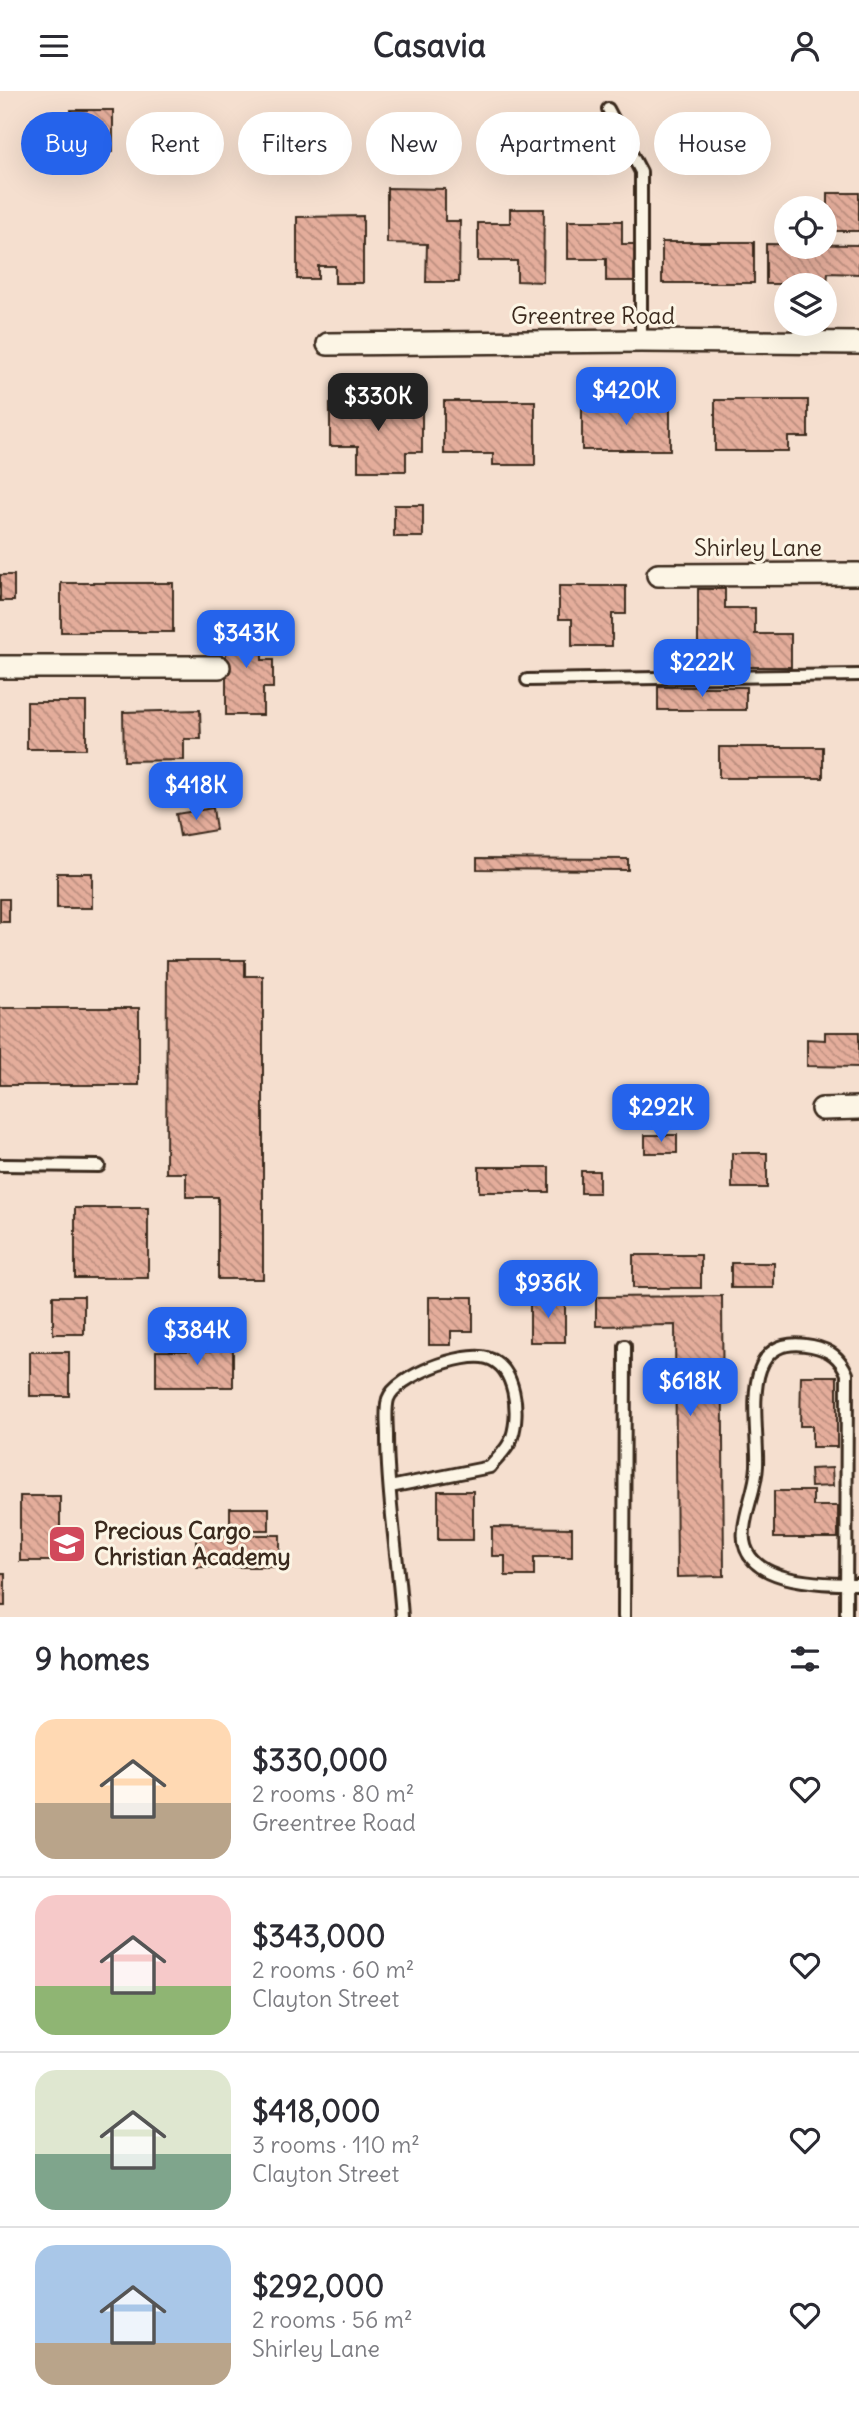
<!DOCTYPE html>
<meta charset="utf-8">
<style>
:root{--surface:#fff;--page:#f7f7f7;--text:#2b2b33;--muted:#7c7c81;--line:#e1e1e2;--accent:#2563eb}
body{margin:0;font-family:Delius,sans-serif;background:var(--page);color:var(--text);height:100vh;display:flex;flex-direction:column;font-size:26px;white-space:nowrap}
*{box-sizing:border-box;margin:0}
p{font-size:23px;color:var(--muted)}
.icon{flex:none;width:38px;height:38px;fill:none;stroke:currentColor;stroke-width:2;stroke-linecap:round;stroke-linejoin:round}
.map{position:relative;height:1526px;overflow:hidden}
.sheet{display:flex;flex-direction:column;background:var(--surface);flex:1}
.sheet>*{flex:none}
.banner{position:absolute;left:21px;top:21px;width:817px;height:63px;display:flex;gap:14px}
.controls{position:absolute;left:774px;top:105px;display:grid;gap:14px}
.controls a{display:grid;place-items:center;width:63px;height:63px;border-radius:50%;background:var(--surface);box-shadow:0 7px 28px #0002;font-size:35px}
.price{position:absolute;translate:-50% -60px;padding:0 16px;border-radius:14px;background:var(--accent);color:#fff;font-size:23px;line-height:46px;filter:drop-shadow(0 2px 4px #0008)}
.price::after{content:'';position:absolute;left:50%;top:42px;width:21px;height:16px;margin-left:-10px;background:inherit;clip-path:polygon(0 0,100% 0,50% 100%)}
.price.current{background:#222;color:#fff}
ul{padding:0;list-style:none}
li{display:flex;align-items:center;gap:21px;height:175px;padding:0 35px}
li+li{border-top:2px solid var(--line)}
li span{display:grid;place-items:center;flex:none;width:196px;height:140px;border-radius:21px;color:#555}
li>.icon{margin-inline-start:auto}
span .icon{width:84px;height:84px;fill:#fffc;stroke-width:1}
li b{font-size:30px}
h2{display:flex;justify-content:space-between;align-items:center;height:84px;padding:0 35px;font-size:30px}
.pill{padding:0 24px;border-radius:32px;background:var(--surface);box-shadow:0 7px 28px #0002;font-size:24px;line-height:63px}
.pill.current{background:var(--accent);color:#fff}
header{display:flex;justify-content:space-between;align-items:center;height:91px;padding:0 35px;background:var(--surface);font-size:32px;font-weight:700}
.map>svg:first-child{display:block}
.building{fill:url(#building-back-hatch);stroke:#3b2a1e;stroke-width:2}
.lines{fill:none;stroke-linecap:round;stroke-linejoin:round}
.lane-casing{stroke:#3b2a1e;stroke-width:16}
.street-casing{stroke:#3b2a1e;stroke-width:26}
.lane{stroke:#fcf5e5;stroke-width:10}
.street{stroke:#fcf5e5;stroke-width:21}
.labels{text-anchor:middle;stroke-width:6;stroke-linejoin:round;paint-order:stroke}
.street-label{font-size:23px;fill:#3b2a1e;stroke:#fcf5e5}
.poi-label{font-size:23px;font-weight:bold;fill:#3b2a1e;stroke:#fcf5e5;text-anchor:start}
</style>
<header><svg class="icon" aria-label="menu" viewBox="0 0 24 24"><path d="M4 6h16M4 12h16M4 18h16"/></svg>Casavia<svg class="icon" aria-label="person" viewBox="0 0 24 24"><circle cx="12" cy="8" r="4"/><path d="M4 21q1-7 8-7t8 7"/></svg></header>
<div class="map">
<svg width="859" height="1526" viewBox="0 0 859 1526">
<defs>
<pattern id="building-back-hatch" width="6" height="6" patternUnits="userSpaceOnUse" patternTransform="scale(1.75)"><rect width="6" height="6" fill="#e4ad9b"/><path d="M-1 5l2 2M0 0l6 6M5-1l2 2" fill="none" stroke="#ba8d7e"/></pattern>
</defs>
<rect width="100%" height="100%" fill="#f5dfcf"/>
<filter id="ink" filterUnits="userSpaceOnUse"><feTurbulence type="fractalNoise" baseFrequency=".0143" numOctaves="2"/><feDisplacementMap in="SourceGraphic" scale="14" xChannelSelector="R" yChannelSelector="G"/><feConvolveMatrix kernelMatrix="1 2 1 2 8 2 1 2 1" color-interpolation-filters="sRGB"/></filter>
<g filter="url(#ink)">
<!-- building -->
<g class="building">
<rect x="71" y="19" width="42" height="42"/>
<path d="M387,97L445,98V130H460L459,191H426L427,153L387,152Z"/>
<rect x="828" y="102" width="31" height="38"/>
<path d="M510,118H544L543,191L517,190V170H478V132H510Z"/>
<path d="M363,125V192H335V175H318V188H297V126Z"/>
<path d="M568,130H622V153H639V190H606V168H568Z"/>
<rect x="662" y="151" width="92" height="41"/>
<path d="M766,153L859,154V183L828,182L827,193H766Z"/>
<path d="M715,309H808V346H788V360H715Z"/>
<path d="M444,310H535V374H493V363H444Z"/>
<path d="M330,313H422V361H406V380H358V355H330Z"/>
<rect x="582" y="313" width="88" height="46"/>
<rect x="394" y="414" width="29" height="32"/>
<rect x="0" y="484" width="14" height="26"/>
<rect x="61" y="492" width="112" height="49"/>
<path d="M559,495H626V523H612V555H572V528H559Z"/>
<path d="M698,498H725V517H755V543H791V576H748L747,561L698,562Z"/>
<path d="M226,532H262V569H273V597H263V624H226Z"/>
<rect x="658" y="596" width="88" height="23"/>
<rect x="27" y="611" width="59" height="47"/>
<path d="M200,619L201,648H184V669L124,670L123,621Z"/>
<rect x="719" y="656" width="104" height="31"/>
<path d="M213,717L216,739L180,745L176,723Z"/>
<path d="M477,767L628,768V779L477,778Z"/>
<rect x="57" y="782" width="35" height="35"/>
<rect x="0" y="808" width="9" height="23"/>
<path d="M167,869H245V885H263V1188H218V1106H186V1082H166Z"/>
<rect x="0" y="917" width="139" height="77"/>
<path d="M825,941H859V976L807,975V948L825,949Z"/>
<rect x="645" y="1044" width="32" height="18"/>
<rect x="732" y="1062" width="35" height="35"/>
<rect x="479" y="1076" width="70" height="25"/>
<rect x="581" y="1080" width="18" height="22"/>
<rect x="75" y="1117" width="73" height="70"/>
<rect x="633" y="1164" width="68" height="33"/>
<rect x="731" y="1172" width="43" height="25"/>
<rect x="53" y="1205" width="31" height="38"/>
<path d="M722,1205L724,1485L677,1486L675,1234L596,1235V1206Z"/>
<path d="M429,1206H473V1240H451V1254H429Z"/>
<rect x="530" y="1207" width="35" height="44"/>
<path d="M210,1247H233V1296H156V1260H210Z"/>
<rect x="30" y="1261" width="39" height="44"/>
<path d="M801,1285H837V1356H812V1335H800Z"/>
<path d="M832,1377L833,1395L811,1396L810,1378Z"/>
<rect x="438" y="1400" width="35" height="49"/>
<path d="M774,1400H813V1415H838V1447H774Z"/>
<rect x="20" y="1405" width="40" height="65"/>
<rect x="230" y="1417" width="39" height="22"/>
<path d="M492,1436L572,1437V1466H534V1485H505V1465H492Z"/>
<rect x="196" y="1444" width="84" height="32"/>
<rect x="0" y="1482" width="5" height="33"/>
</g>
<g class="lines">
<defs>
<g id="lane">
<path d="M608,18L641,81V250"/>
<path d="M527,589L859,584"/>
<path d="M0,1074L99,1075"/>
<path d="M390,1396L490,1376C497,1367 509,1357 512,1346C520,1322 516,1275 487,1267C464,1260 396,1285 388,1308C385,1319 387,1333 387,1345C387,1405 398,1466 402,1526"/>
<path d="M624,1526L625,1255"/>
<path d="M846,1526C847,1445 847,1364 847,1283C840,1266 830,1259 812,1255C736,1240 759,1330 757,1375C756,1397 746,1417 744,1438C737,1494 823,1493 859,1493"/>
</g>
<g id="street">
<path d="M328,253L641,250L859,252"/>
<path d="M658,484L859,483"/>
<path d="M0,576H219"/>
<path d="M822,1018L859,1017"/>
</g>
</defs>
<!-- lane casing -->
<use href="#lane" class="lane-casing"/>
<!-- street casing -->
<use href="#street" class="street-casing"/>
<!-- lane -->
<use href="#lane" class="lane"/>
<!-- street -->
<use href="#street" class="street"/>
</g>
</g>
<!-- icons -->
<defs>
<symbol id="school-square" viewBox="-11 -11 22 22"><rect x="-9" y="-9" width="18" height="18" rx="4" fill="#d1495b" stroke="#fcf5e5"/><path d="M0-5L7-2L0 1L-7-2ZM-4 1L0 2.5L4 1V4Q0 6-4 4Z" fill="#fff"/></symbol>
</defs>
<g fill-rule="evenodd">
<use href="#school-square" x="45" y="1431" width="44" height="44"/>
</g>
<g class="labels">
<!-- street labels -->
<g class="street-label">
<text x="593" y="233">Greentree Road</text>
<text x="758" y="465">Shirley Lane</text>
</g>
<!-- poi labels -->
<g class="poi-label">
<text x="94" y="1448">Precious Cargo<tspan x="94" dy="26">Christian Academy</tspan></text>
</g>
</g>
</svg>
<div class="controls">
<a><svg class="icon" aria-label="locate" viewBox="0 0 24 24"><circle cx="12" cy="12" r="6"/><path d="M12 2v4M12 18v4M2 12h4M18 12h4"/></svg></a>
<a><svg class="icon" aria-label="layers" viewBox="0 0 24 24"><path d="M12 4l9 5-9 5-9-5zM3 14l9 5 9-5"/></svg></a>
</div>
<b class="price" style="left:626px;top:336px">$420K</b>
<b class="price current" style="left:378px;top:342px">$330K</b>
<b class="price" style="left:246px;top:579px">$343K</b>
<b class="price" style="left:702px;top:608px">$222K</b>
<b class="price" style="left:196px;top:731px">$418K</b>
<b class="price" style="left:661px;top:1053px">$292K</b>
<b class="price" style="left:548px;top:1229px">$936K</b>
<b class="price" style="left:197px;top:1276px">$384K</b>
<b class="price" style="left:690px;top:1327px">$618K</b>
<div class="banner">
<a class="pill current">Buy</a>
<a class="pill">Rent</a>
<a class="pill">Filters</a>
<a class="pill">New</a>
<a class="pill">Apartment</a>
<a class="pill">House</a>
</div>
</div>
<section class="sheet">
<h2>9 homes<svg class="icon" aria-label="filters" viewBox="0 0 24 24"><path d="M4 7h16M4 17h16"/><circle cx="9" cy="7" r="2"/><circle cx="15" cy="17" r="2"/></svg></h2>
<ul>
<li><span style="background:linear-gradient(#ffd9b3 60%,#b9a48a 0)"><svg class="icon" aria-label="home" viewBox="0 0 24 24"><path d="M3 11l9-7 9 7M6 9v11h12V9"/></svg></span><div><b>$330,000</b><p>2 rooms · 80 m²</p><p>Greentree Road</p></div><svg class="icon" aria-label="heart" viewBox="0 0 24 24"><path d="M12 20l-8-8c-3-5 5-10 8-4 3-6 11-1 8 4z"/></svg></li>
<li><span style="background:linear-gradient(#f6c9c9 65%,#8fb573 0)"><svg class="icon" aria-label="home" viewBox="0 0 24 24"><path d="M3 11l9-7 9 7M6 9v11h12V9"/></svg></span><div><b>$343,000</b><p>2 rooms · 60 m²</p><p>Clayton Street</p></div><svg class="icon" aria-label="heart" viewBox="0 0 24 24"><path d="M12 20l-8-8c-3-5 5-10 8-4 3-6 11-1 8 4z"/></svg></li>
<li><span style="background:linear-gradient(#dfe7d0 60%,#7fa58c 0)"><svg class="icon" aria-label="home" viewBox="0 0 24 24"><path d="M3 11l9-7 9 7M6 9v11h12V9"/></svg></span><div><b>$418,000</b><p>3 rooms · 110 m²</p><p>Clayton Street</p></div><svg class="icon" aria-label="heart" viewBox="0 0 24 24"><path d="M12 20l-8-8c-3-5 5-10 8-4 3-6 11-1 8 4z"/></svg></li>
<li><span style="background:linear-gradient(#a9c7e8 70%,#b9a48a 0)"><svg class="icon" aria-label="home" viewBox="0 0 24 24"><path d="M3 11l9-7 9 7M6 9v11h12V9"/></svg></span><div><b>$292,000</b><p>2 rooms · 56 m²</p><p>Shirley Lane</p></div><svg class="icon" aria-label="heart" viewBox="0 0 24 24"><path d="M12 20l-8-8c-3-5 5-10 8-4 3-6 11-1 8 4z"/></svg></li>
</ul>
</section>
